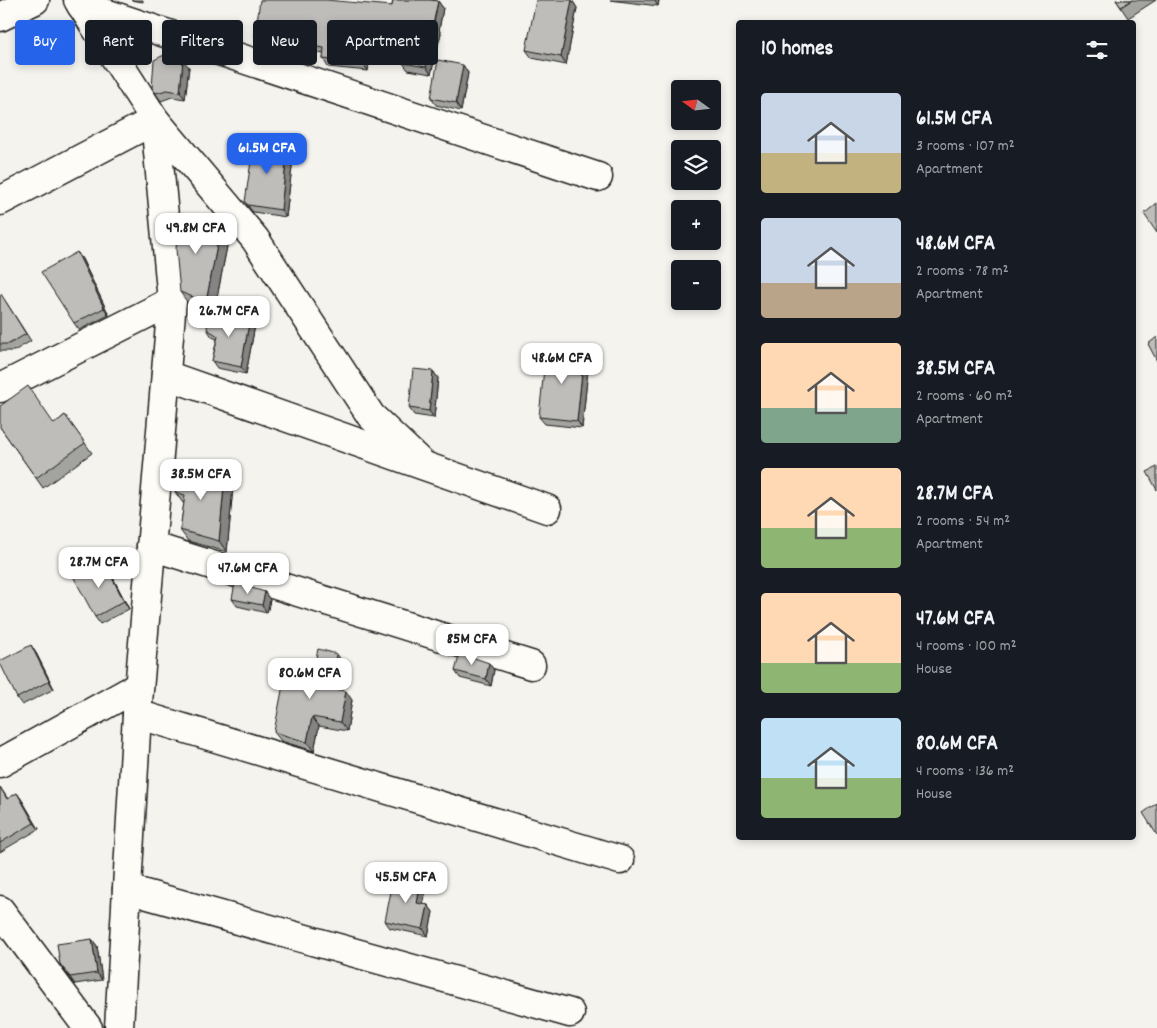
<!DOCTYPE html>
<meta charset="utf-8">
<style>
:root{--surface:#171b24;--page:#20242c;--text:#f1f3f6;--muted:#9ea1a6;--accent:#2563eb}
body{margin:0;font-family:Dekko,sans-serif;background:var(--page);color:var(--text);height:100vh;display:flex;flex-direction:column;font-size:19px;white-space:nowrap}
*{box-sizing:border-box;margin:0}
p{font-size:16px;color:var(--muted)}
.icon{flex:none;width:28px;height:28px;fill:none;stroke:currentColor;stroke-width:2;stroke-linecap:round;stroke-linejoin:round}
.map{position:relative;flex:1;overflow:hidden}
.side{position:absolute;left:736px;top:20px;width:400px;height:820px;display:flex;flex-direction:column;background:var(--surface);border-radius:5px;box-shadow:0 2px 8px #0003}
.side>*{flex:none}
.guide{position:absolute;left:15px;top:20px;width:475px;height:45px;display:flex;gap:10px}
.needle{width:32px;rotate:285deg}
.fabs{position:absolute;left:671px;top:80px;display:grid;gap:10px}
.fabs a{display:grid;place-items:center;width:50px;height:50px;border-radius:5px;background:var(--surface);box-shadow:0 2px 8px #0003;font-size:25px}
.price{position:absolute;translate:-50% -42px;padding:0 11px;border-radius:10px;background:#fff;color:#222;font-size:16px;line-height:32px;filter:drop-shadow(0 1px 2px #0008)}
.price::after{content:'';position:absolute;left:50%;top:30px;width:15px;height:11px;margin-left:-8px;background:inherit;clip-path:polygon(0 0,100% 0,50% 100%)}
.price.selected{background:var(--accent);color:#fff}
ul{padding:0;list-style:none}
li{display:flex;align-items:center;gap:15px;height:125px;padding:0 25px}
li span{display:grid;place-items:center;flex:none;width:140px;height:100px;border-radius:5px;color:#555}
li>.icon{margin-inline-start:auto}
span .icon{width:60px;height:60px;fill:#fffc;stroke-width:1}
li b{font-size:21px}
h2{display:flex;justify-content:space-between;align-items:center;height:60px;padding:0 25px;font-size:21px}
.tag{padding:0 18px;border-radius:5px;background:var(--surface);box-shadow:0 2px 8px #0003;font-size:18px;line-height:45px}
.tag.selected{background:var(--accent);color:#fff}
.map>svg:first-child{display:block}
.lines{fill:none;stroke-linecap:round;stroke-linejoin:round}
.minor-casing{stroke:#1c1c1c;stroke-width:31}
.minor{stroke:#fdfcf7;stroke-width:28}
.wall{fill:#a3a3a0;stroke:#1c1c1c}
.shaded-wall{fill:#858482;stroke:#1c1c1c}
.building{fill:#bebdba;stroke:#1c1c1c}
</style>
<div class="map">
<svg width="1157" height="1028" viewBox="0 0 1157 1028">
<rect width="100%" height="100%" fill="#f4f3ee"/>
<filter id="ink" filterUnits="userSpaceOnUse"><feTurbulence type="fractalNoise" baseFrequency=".02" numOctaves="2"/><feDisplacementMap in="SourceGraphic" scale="10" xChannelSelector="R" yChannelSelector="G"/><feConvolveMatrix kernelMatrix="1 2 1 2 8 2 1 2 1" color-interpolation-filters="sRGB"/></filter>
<g filter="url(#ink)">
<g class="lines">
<defs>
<g id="minor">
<path d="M78,0L155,120L172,301L137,714L119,1028"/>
<path d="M81,5L598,177"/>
<path d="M0,17L35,0"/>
<path d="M0,201L155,120L255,239L371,416L423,465"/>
<path d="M166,375L547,509"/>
<path d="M0,388L172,301"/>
<path d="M151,546L531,665"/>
<path d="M137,714L620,860"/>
<path d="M0,763L139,686"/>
<path d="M127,889L570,1013"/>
<path d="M0,910L88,1028"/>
</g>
</defs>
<!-- minor casing -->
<use href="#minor" class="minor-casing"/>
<!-- minor -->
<use href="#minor" class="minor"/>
</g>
<!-- wall -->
<g class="wall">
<path d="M131,0H143V2Z"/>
<path d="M393,0H437V1H438L443,8L439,30L441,33L431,74L408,70L403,63L404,59L370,51L368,71L328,67L323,59L324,54L261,44L255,36L392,6Z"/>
<path d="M572,0L577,8L566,65L532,58L526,50Z"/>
<path d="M610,0H659L658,6Z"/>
<path d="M1116,0H1156L1128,18Z"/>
<path d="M463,65L468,73L461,111L436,105L431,98Z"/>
<path d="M189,67L185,99L172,97L161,101L152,88Z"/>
<path d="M288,143L294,150L286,217L253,212L245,202Z"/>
<path d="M221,225L229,236L214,313L188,303L180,292Z"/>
<path d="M77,252L82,259L109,315L79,330L74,323Z"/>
<path d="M0,295L6,302L31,341L14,351H0Z"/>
<path d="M255,325L246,374L217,368L212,361L217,339L212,337L207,329Z"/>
<path d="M589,360L582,428L545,424L539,417Z"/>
<path d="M433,371L438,378L434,418L414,415L409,408Z"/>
<path d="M65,415L92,453L43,488L0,427L54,424Z"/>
<path d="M233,487L227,552L188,541L180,530L184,503H183L175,492Z"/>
<path d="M109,570L129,609L100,624L95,617Z"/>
<path d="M232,599L270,600L267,613L237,606Z"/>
<path d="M36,653L54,689L22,705L17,698Z"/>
<path d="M343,663L337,689L352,700L347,731L319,726L314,751L281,741L274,732L310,684Z"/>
<path d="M494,670L491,686L460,678L455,671Z"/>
<path d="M0,787L8,799L17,793L39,829L0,852Z"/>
<path d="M426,890L423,904L428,905L433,912L428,936L390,928L385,921Z"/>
<path d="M92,939L97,946L102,980L75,984L60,964Z"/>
</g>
<!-- shaded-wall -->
<g class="shaded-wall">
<path d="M572,0L577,8L566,65L561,57Z"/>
<path d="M654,0H659L658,6Z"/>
<path d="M438,1L443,8L439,30L441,33L431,74L426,67Z"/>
<path d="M365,44L370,51L368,71L363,64Z"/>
<path d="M183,60L189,67L185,99L180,92Z"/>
<path d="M463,65L468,73L461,111L456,103Z"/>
<path d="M288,143L294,150L286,217L281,210Z"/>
<path d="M221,225L229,236L214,313L206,302Z"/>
<path d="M77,252L82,259L109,315L104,308Z"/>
<path d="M250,318L255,325L246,374L241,367Z"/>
<path d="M584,353L589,360L582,428L577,421Z"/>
<path d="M433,371L438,378L434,418L429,411Z"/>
<path d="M225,476L233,487L227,552L219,541Z"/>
<path d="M104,562L109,570L129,609L124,601Z"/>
<path d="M265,592L270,600L267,613L262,605Z"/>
<path d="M31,645L36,653L54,689L49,681Z"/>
<path d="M337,654L343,663L335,697L328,688Z"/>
<path d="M489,663L494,670L491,686L486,679Z"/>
<path d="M346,691L352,700L347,731L340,722Z"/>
<path d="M312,717L319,726L314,751L307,742Z"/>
<path d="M17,793L22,800L39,829L34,823Z"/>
<path d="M421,882L426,890L422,910L417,903Z"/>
<path d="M428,905L433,912L428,936L423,929Z"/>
<path d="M92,939L97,946L102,980L97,973Z"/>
</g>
<!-- building -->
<g class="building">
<path d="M260,0H326L392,6L393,0H430L438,1L433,25L436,26L426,67L403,63L405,53L365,44L363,64L323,59L324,48L255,36Z"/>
<path d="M536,0H572L561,57L526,50Z"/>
<path d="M1116,0H1132L1121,7Z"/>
<path d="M168,53L183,60L180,92L167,90L156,93L152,88L154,60Z"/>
<path d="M438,60L463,65L456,103L431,98Z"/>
<path d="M254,141L288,143L281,210L248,205L245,202Z"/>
<path d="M1157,203V233L1144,214Z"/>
<path d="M179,213L221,225L206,302L180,292L176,249Z"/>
<path d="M77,252L104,308L74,323L41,272Z"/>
<path d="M1,294L26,334L9,344H0V295Z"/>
<path d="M209,313L250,318L241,367L212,361L218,336L207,329Z"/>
<path d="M1157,337V361L1148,344Z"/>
<path d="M546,349L584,353L577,421L539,417Z"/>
<path d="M413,369L433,371L429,411L409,408Z"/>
<path d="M28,386L54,424L65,415L85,443L36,478L0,427V406Z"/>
<path d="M178,464L225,476L219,541L180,530L185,495L175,492Z"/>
<path d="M1157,467V490L1147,472Z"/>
<path d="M104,562L124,601L95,617L74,578Z"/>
<path d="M235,583L265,592L262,605L232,599Z"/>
<path d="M31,645L49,681L17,698L0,663V661Z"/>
<path d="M318,649L337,654L328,688L346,691L340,722L312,717L307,742L274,732L284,680L310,684Z"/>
<path d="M460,653L489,663L486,679L455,671Z"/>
<path d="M0,787L7,799L17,793L34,823L0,843Z"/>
<path d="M1157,803V835L1143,813Z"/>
<path d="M394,877L421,882L417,903L428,905L423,929L385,921Z"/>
<path d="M92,939L97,973L70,977L60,964L57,944Z"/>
</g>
</g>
</svg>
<div class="fabs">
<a><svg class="needle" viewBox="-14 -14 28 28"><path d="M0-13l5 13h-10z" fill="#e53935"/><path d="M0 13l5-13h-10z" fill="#9ea1a6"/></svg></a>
<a><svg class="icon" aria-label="layers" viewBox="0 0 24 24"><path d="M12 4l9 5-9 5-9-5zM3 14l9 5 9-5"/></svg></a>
<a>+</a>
<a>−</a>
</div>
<b class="price selected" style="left:267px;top:175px">61.5M CFA</b>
<b class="price" style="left:196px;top:255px">49.8M CFA</b>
<b class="price" style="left:229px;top:338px">26.7M CFA</b>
<b class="price" style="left:562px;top:385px">48.6M CFA</b>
<b class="price" style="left:201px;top:501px">38.5M CFA</b>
<b class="price" style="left:99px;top:589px">28.7M CFA</b>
<b class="price" style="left:248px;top:595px">47.6M CFA</b>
<b class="price" style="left:472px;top:666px">85M CFA</b>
<b class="price" style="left:310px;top:700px">80.6M CFA</b>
<b class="price" style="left:406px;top:904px">45.5M CFA</b>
<div class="guide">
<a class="tag selected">Buy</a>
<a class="tag">Rent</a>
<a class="tag">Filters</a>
<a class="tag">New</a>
<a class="tag">Apartment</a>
</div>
<section class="side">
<h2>10 homes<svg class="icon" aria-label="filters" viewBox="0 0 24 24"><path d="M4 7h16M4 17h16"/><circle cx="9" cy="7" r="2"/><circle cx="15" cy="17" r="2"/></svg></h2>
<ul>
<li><span style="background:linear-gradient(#c9d6e8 60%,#c2b280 0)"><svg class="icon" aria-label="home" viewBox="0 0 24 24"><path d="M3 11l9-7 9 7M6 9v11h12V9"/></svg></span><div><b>61.5M CFA</b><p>3 rooms · 107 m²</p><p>Apartment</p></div></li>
<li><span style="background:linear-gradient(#c9d6e8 65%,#b9a48a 0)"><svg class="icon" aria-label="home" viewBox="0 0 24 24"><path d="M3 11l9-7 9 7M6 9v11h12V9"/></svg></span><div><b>48.6M CFA</b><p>2 rooms · 78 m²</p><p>Apartment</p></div></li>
<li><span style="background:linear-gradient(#ffd9b3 65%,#7fa58c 0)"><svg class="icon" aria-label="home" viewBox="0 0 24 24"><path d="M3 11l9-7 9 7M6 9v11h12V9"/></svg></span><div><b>38.5M CFA</b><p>2 rooms · 60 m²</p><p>Apartment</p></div></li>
<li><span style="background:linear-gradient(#ffd9b3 60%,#8fb573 0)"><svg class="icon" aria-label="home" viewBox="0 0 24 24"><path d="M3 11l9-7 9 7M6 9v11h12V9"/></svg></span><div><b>28.7M CFA</b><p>2 rooms · 54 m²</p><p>Apartment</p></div></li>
<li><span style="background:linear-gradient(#ffd9b3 70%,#8fb573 0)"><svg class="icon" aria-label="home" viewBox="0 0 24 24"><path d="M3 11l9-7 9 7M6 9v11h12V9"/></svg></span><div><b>47.6M CFA</b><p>4 rooms · 100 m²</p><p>House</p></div></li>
<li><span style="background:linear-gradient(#bfe0f5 60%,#8fb573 0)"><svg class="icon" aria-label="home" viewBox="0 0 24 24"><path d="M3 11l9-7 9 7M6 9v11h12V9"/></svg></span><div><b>80.6M CFA</b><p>4 rooms · 136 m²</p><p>House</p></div></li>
</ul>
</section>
</div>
